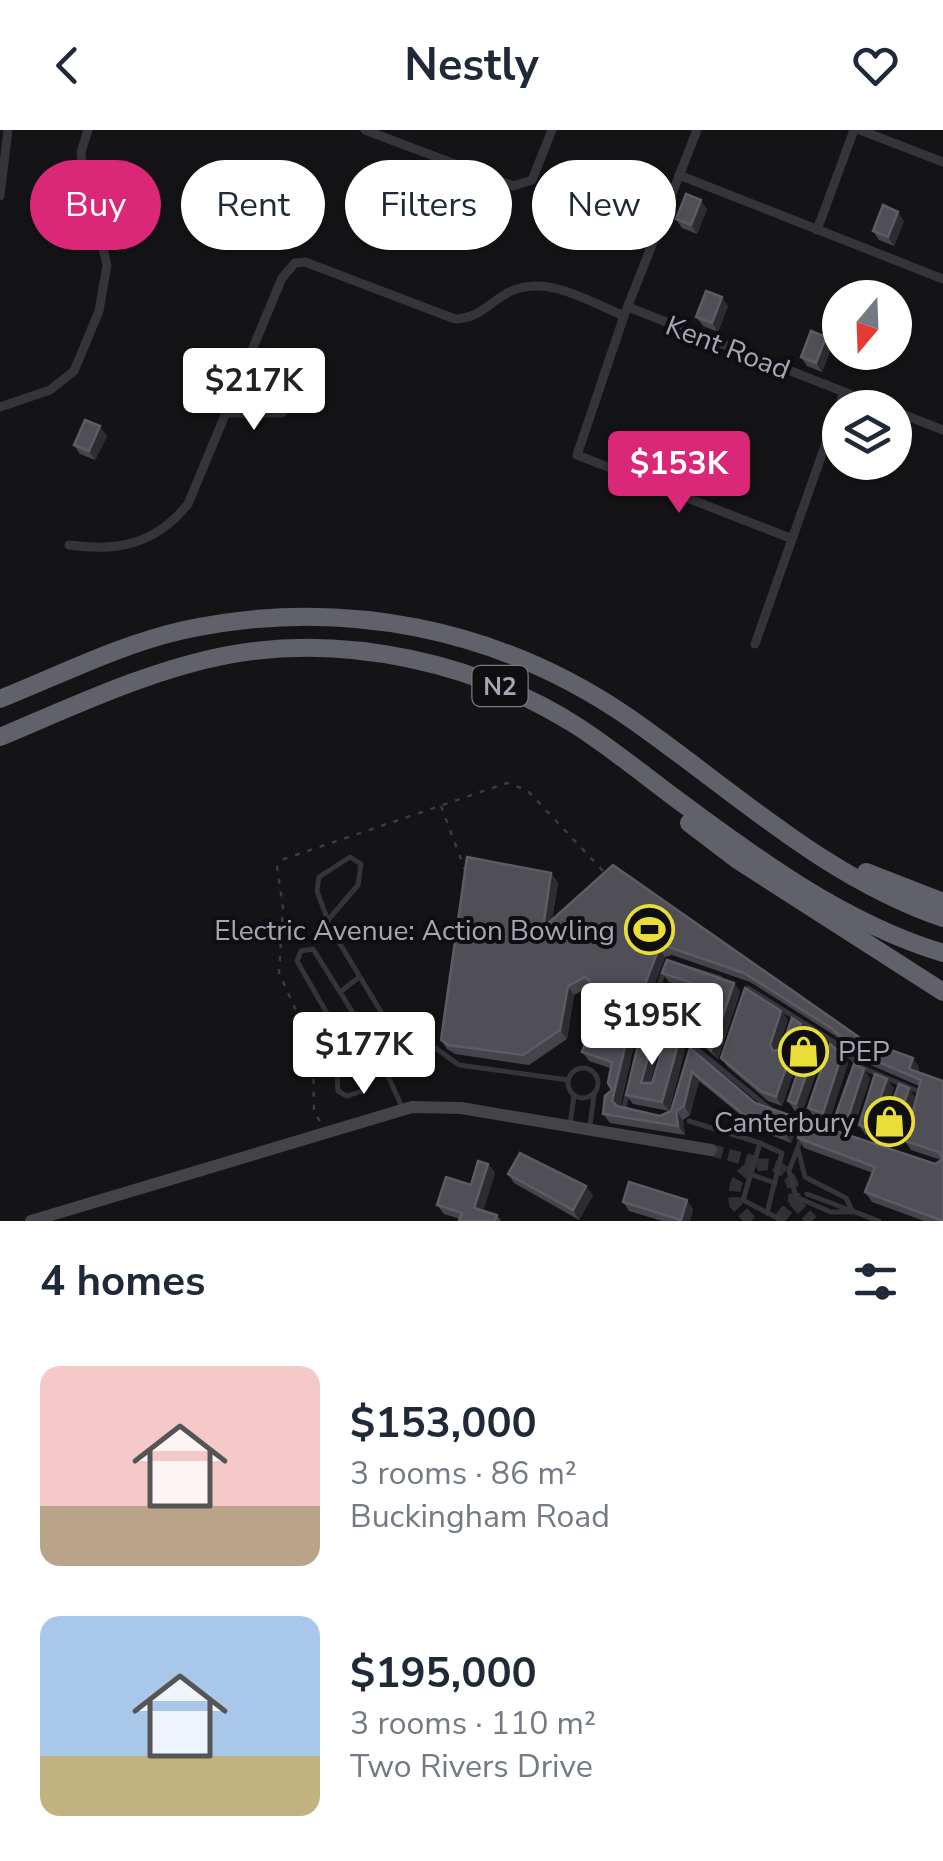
<!DOCTYPE html>
<meta charset="utf-8">
<style>
:root{--surface:#fff;--page:#f6f6f7;--text:#1f2937;--muted:#747a83;--accent:#db2777}
body{margin:0;font-family:"Nunito Sans",sans-serif;background:var(--page);color:var(--text);height:100vh;display:flex;flex-direction:column;font-size:38px;white-space:nowrap}
*{box-sizing:border-box;margin:0}
p{font-size:32px;color:var(--muted)}
.icon{flex:none;width:55px;height:55px;fill:none;stroke:currentColor;stroke-width:2;stroke-linecap:round;stroke-linejoin:round}
.map{position:relative;height:1091px;overflow:hidden}
.sheet{display:flex;flex-direction:column;background:var(--surface);flex:1}
.sheet>*{flex:none}
.top-card{position:absolute;left:30px;top:30px;width:885px;height:90px;display:flex;gap:20px}
.needle{width:65px;rotate:199deg}
.controls{position:absolute;left:822px;top:150px;display:grid;gap:20px}
.controls a{display:grid;place-items:center;width:90px;height:90px;border-radius:50%;background:var(--surface);box-shadow:0 2px 8px #0004;font-size:50px}
.price{position:absolute;translate:-50% -85px;padding:0 22px;border-radius:10px;background:#fff;color:#222;font-size:32px;line-height:65px;filter:drop-shadow(0 2px 5px #0008)}
.price::after{content:'';position:absolute;left:50%;top:60px;width:30px;height:22px;margin-left:-15px;background:inherit;clip-path:polygon(0 0,100% 0,50% 100%)}
.price.current{background:var(--accent);color:#fff}
ul{padding:0;list-style:none}
li{display:flex;align-items:center;gap:30px;height:250px;padding:0 40px}
li span{display:grid;place-items:center;flex:none;width:280px;height:200px;border-radius:20px;color:#555}
li>.icon{margin-inline-start:auto}
span .icon{width:120px;height:120px;fill:#fffc;stroke-width:1}
li b{font-size:42px}
h2{display:flex;justify-content:space-between;align-items:center;height:120px;padding:0 40px;font-size:42px}
.chip{padding:0 35px;border-radius:45px;background:var(--surface);box-shadow:0 2px 8px #0004;font-size:35px;line-height:90px}
.chip.current{background:var(--accent);color:#fff}
header{display:flex;justify-content:space-between;align-items:center;height:130px;padding:0 40px;background:var(--surface);font-size:45px;font-weight:700}
.map>svg:first-child{display:block}
.lines{fill:none;stroke-linecap:round;stroke-linejoin:round}
.secondary-tunnel{stroke:#313035;stroke-width:12;stroke-dasharray:12 6;stroke-linecap:butt}
.path{stroke:#3b3b41;stroke-width:2.5;stroke-dasharray:5 8;stroke-linecap:butt}
.lane{stroke:#35343a;stroke-width:5}
.street{stroke:#35343a;stroke-width:9}
.secondary{stroke:#43434a;stroke-width:12}
.highway{stroke:#61616a;stroke-width:18}
.wall{fill:#45444a}
.shaded-wall{fill:#2d2c30}
.building{fill:#504f56;stroke:#5d5c64;stroke-width:2.5}
.labels{text-anchor:middle;stroke-width:8;stroke-linejoin:round;paint-order:stroke}
.shield{fill:#0f0e10;stroke:#797884;stroke-width:2.5}
.shield-label{font-size:25px;font-weight:bold;fill:#a6a6b5}
.street-label{font-size:28px;fill:#a6a6b5;stroke:#0f0e10}
.poi-label{font-size:28px;fill:#a6a6b5;stroke:#0f0e10;text-anchor:end}
</style>
<header><svg class="icon" aria-label="back" viewBox="0 0 24 24"><path d="M15 5l-7 7 7 7"/></svg>Nestly<svg class="icon" aria-label="heart" viewBox="0 0 24 24"><path d="M12 20l-8-8c-3-5 5-10 8-4 3-6 11-1 8 4z"/></svg></header>
<div class="map">
<svg width="943" height="1091" viewBox="0 0 943 1091">
<rect width="100%" height="100%" fill="#141315"/>
<g class="lines">
<!-- secondary-tunnel -->
<g class="secondary-tunnel">
<path d="M711,1020L759,1033"/>
<path d="M794,1071L812,1091"/>
<path d="M751,1091L735,1074C726,1024 799,1020 794,1071L778,1091"/>
</g>
<!-- path -->
<g class="path">
<path d="M441,676L465,740"/>
<path d="M320,991L314,982L313,918L279,843L283,778L277,737L284,729L507,653L527,660L604,742"/>
</g>
<!-- lane -->
<g class="lane">
<path d="M328,790L358,755L361,734L350,727L319,747L317,761L331,799L392,900L427,912L459,935L568,950"/>
<path d="M358,848L340,862L377,922L403,979"/>
<path d="M748,858L834,912L831,920"/>
<path d="M644,899L667,832L720,848"/>
<path d="M644,902L693,916L770,979"/>
<path d="M335,903L338,961L347,966L365,960L367,953L297,831L301,821L313,819L340,862"/>
<path d="M835,913L863,938L920,962"/>
<circle cx="583" cy="953" r="15"/>
<path d="M628,961L624,977L629,981"/>
<path d="M689,991L760,1013L743,1070L783,1091"/>
<path d="M570,994L574,966"/>
<path d="M590,996L594,964"/>
<path d="M760,1013L782,1023L767,1083"/>
<path d="M798,1019L805,1047L846,1068L853,1082H831L796,1067L789,1041L802,1006"/>
<path d="M750,1044L775,1053"/>
<path d="M807,1064L879,1091"/>
</g>
<!-- street -->
<g class="street">
<path d="M365,0L513,56L532,50L552,0"/>
<path d="M697,0L624,186L577,325L790,408"/>
<path d="M860,0L943,32"/>
<path d="M679,45L943,149"/>
<path d="M0,66L8,0"/>
<path d="M817,100L854,0"/>
<path d="M628,177L885,278"/>
<path d="M0,277L50,260L74,241L99,181L107,135L82,36L81,22L88,0"/>
<path d="M895,281L943,300"/>
<path d="M226,283H282"/>
<path d="M69,415C118,422 156,414 188,374L282,148L295,133L305,132L455,189C478,188 486,176 504,165C542,141 588,171 624,186"/>
<path d="M755,514L844,262"/>
</g>
<!-- secondary -->
<path class="secondary" d="M31,1091L412,977L461,978L711,1020"/>
<!-- highway -->
<g class="highway">
<path d="M0,569C60,545 121,514 184,500C341,466 500,498 631,589C733,660 824,747 943,788"/>
<path d="M0,607C74,576 149,540 228,525C345,503 478,533 577,596C611,618 643,644 675,668C757,729 844,793 943,823"/>
<path d="M689,693L739,731L943,862"/>
<path d="M866,742L943,772"/>
</g>
</g>
<!-- wall -->
<g class="wall">
<path d="M707,79L697,104L682,98L676,89Z"/>
<path d="M286,88L290,104L264,110L257,101Z"/>
<path d="M904,91L894,116L879,110L873,101Z"/>
<path d="M728,176L718,202L703,196L696,187Z"/>
<path d="M832,216L822,242L807,236L801,227Z"/>
<path d="M107,306L95,330L80,324L74,315Z"/>
<path d="M613,735L863,910L919,937L918,942L943,951V1091H924L872,1072L865,1062L873,1043L804,1018L798,1008L935,1034L941,1030L911,1020L905,1011L919,956L866,933L837,907L750,852L672,825L665,827L638,897L620,977L660,986L671,981L690,918L755,973L798,995L791,1013L760,1001L699,951L690,985L683,990L685,1005L610,993L603,984L612,960L610,938L589,931L582,922L603,867L591,856L574,865L567,909L529,935L455,924L447,919L441,910L551,743L558,753L552,790Z"/>
<path d="M662,843L734,853L740,862L718,929L696,910L652,895L646,886L702,895L707,891L660,875L654,865L707,871L714,867L669,852Z"/>
<path d="M781,881L788,890L777,920L807,903L782,976L768,971L728,937L721,928Z"/>
<path d="M661,912L650,953L685,920L669,981L633,974L626,965Z"/>
<path d="M826,915L802,983L794,980L788,971Z"/>
<path d="M848,933L829,992L814,987L808,978Z"/>
<path d="M870,948L853,1000L841,996L835,987Z"/>
<path d="M894,958L875,1008L865,1004L859,995Z"/>
<path d="M915,967L899,1016L887,1012L881,1003Z"/>
<path d="M488,1034L495,1043L483,1081L497,1085L501,1091H459L460,1089L444,1084L437,1075L471,1055Z"/>
<path d="M508,1044L593,1065L579,1090L514,1053Z"/>
<path d="M623,1072L693,1079L690,1091H662L629,1081Z"/>
</g>
<!-- shaded-wall -->
<g class="shaded-wall">
<path d="M701,70L707,79L697,104L691,95Z"/>
<path d="M280,79L286,88L290,104L284,95Z"/>
<path d="M898,82L904,91L894,116L888,107Z"/>
<path d="M722,167L728,176L718,202L712,193Z"/>
<path d="M826,207L832,216L822,242L816,233Z"/>
<path d="M100,296L107,306L95,330L89,321Z"/>
<path d="M551,743L558,753L549,807L543,798Z"/>
<path d="M659,818L665,827L638,897L619,980L612,971L632,888Z"/>
<path d="M734,853L740,862L718,929L711,920Z"/>
<path d="M568,856L574,865L567,909L560,900Z"/>
<path d="M781,881L788,890L776,924L779,930L770,915Z"/>
<path d="M801,894L807,903L782,976L776,967Z"/>
<path d="M655,902L661,912L648,962L641,953Z"/>
<path d="M820,906L826,915L802,983L796,974Z"/>
<path d="M679,911L685,920L669,981L662,972Z"/>
<path d="M842,924L848,933L829,992L823,983Z"/>
<path d="M913,928L919,937L916,948L909,939Z"/>
<path d="M864,939L870,948L853,1000L847,991Z"/>
<path d="M692,942L699,951L690,985L684,976Z"/>
<path d="M887,949L894,958L875,1008L869,999Z"/>
<path d="M909,958L915,967L899,1016L893,1007Z"/>
<path d="M676,981L683,990L685,1005L678,996Z"/>
<path d="M792,986L798,995L791,1013L785,1004Z"/>
<path d="M488,1034L495,1043L481,1087L474,1078Z"/>
<path d="M586,1056L593,1065L579,1090L573,1080Z"/>
<path d="M687,1070L693,1079L690,1091H682Z"/>
</g>
<!-- building -->
<g class="building">
<path d="M686,64L701,70L691,95L676,89Z"/>
<path d="M883,75L898,82L888,107L873,101Z"/>
<path d="M280,79L284,95L257,101L253,85Z"/>
<path d="M706,161L722,167L712,193L696,187Z"/>
<path d="M811,201L826,207L816,233L801,227Z"/>
<path d="M85,290L100,296L89,321L74,315Z"/>
<path d="M467,727L551,743L543,798L613,735L863,910L913,928L909,939L943,951V1091L865,1062L875,1037L798,1008L803,990L935,1034L943,1029L939,1022L905,1011L921,950L860,924L831,898L744,843L666,816L659,818L632,888L612,971L617,976L660,986L671,981L690,918L755,973L792,986L785,1004L753,992L692,942L684,976L676,981L678,996L603,984L605,966L612,960L608,953L612,932L582,922L604,864L585,847L568,856L560,900L523,925L448,915L441,910Z"/>
<path d="M667,830L734,853L711,920L689,901L646,886L649,877L702,895L708,890L704,883L654,865L658,855L707,871L714,868L711,859L662,843Z"/>
<path d="M745,858L781,881L770,915L773,921L781,919L792,888L801,894L776,967L762,962L721,928Z"/>
<path d="M642,898L655,902L641,953H652L666,907L679,911L662,972L626,965Z"/>
<path d="M812,900L820,906L796,974L788,971Z"/>
<path d="M830,914L842,924L823,983L808,978Z"/>
<path d="M854,934L864,939L847,991L835,987Z"/>
<path d="M875,944L887,949L869,999L859,995Z"/>
<path d="M899,954L909,958L893,1007L881,1003Z"/>
<path d="M520,1023L586,1056L573,1080L508,1044Z"/>
<path d="M478,1031L488,1034L474,1078L497,1085L495,1091H459L462,1083L437,1075L446,1047L471,1055Z"/>
<path d="M629,1052L687,1070L681,1090L623,1072Z"/>
</g>
<!-- icons -->
<defs>
<symbol id="stadium-ring" viewBox="-11 -11 22 22"><circle r="9.5" fill="#0f0e10" stroke="#e9de37" stroke-width="1.5"/><path d="M0-5a6.5 5 0 1 0 0 10a6.5 5 0 1 0 0-10ZM-3.5-1.8h7v3.6h-7Z" fill="#e9de37"/></symbol>
<symbol id="shop-ring" viewBox="-11 -11 22 22"><circle r="9.5" fill="#0f0e10" stroke="#e9de37" stroke-width="1.5"/><path d="M-5-2.5h2.3a2.7 3.5 0 0 1 5.4 0H5L5.5 6h-11ZM-1.5-2.5h3a1.5 2.3 0 0 0-3 0Z" fill="#e9de37"/></symbol>
</defs>
<g fill-rule="evenodd">
<use href="#stadium-ring" x="622" y="772" width="55" height="55"/>
<use href="#shop-ring" x="776" y="894" width="55" height="55"/>
<use href="#shop-ring" x="862" y="964" width="55" height="55"/>
</g>
<g class="labels">
<!-- shield labels -->
<rect class="shield" x="472.5" y="536" width="55" height="40" rx="8"/>
<g class="shield-label">
<text x="500" y="565">N2</text>
</g>
<!-- street labels -->
<g class="street-label">
<text transform="translate(728 217) rotate(21)" y="10">Kent Road</text>
</g>
<!-- poi labels -->
<g class="poi-label">
<text x="615" y="810">Electric Avenue: Action Bowling</text>
<text x="838" y="931" text-anchor="start">PEP</text>
<text x="855" y="1002">Canterbury</text>
</g>
</g>
</svg>
<div class="controls">
<a><svg class="needle" viewBox="-14 -14 28 28"><path d="M0-13l5 13h-10z" fill="#e53935"/><path d="M0 13l5-13h-10z" fill="#747a83"/></svg></a>
<a><svg class="icon" aria-label="layers" viewBox="0 0 24 24"><path d="M12 4l9 5-9 5-9-5zM3 14l9 5 9-5"/></svg></a>
</div>
<b class="price" style="left:254px;top:303px">$217K</b>
<b class="price current" style="left:679px;top:386px">$153K</b>
<b class="price" style="left:652px;top:938px">$195K</b>
<b class="price" style="left:364px;top:967px">$177K</b>
<div class="top-card">
<a class="chip current">Buy</a>
<a class="chip">Rent</a>
<a class="chip">Filters</a>
<a class="chip">New</a>
</div>
</div>
<section class="sheet">
<h2>4 homes<svg class="icon" aria-label="filters" viewBox="0 0 24 24"><path d="M4 7h16M4 17h16"/><circle cx="9" cy="7" r="2"/><circle cx="15" cy="17" r="2"/></svg></h2>
<ul>
<li><span style="background:linear-gradient(#f6c9c9 70%,#b9a48a 0)"><svg class="icon" aria-label="home" viewBox="0 0 24 24"><path d="M3 11l9-7 9 7M6 9v11h12V9"/></svg></span><div><b>$153,000</b><p>3 rooms · 86 m²</p><p>Buckingham Road</p></div></li>
<li><span style="background:linear-gradient(#a9c7e8 70%,#c2b280 0)"><svg class="icon" aria-label="home" viewBox="0 0 24 24"><path d="M3 11l9-7 9 7M6 9v11h12V9"/></svg></span><div><b>$195,000</b><p>3 rooms · 110 m²</p><p>Two Rivers Drive</p></div></li>
</ul>
</section>
